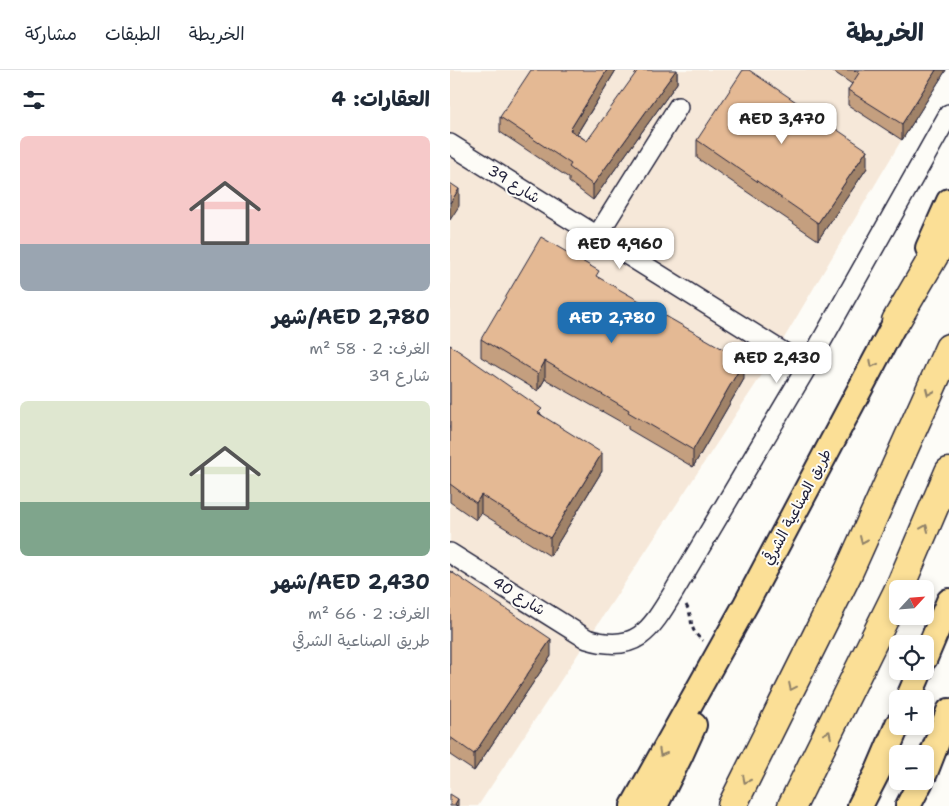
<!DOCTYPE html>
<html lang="ar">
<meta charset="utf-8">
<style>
:root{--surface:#fff;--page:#f2f2f3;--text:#1f2937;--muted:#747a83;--line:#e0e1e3;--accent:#1f6fb2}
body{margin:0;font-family:"Shantell Sans","Playpen Sans Arabic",sans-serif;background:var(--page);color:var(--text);direction:rtl;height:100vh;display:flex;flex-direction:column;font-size:19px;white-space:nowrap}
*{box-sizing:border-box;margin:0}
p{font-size:16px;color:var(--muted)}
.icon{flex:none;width:28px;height:28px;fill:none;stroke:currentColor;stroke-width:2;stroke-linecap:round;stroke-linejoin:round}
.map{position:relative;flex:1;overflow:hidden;direction:ltr}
.side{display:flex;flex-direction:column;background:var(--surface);width:450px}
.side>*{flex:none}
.needle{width:32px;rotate:64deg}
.buttons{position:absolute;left:439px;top:510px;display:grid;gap:10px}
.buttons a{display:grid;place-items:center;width:45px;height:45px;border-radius:8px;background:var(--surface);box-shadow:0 2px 8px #0003;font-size:25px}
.price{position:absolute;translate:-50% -42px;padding:0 11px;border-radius:10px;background:#fff;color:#222;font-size:16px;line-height:32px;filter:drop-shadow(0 1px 2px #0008)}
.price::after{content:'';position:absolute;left:50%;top:30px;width:15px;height:11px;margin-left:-8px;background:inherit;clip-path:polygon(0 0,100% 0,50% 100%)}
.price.active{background:var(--accent);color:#fff}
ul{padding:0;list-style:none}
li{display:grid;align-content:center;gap:10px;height:265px;padding:0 20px}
li span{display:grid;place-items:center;height:155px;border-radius:8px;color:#555}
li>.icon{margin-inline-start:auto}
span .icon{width:90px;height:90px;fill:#fffc;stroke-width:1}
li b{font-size:21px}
h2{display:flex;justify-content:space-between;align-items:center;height:60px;padding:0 20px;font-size:21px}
header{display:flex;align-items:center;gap:30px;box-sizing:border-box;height:70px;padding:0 25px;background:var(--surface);border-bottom:1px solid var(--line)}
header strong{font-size:24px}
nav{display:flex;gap:28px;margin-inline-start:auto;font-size:18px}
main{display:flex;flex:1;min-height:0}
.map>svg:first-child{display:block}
.built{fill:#f6e8d9}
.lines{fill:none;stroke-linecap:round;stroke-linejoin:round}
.minor-casing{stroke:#22223b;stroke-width:22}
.major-casing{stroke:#22223b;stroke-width:28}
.highway-casing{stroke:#22223b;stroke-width:31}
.path{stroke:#22223b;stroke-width:3;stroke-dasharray:4 4;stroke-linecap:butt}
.minor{stroke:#fdfcf7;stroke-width:19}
.major{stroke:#fbdf96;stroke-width:24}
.highway{stroke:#fbdf96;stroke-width:28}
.wall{fill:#c49f7f;stroke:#22223b}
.shaded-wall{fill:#a08268;stroke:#22223b}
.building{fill:#e4b994;stroke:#22223b}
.oneway{stroke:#8e8068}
.labels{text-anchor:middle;stroke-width:4;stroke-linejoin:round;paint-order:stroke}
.street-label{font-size:15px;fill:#22223b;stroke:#fdfcf7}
</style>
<header>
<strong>الخريطة</strong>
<nav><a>الخريطة</a><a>الطبقات</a><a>مشاركة</a></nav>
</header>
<main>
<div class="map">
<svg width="499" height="736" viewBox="0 0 499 736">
<rect width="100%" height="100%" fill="#fdfcf7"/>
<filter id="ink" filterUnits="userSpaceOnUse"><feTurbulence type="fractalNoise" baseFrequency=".02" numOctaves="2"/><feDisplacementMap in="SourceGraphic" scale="10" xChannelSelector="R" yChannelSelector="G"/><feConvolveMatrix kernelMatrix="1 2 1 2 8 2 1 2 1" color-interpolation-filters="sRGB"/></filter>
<g filter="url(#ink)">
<!-- built -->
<path class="built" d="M0,0H493L317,297L28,736H0Z"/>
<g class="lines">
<defs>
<g id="minor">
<path d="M0,74L357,297"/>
<path d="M147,166L228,37"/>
<path d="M0,483L137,569C186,584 200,561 223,523L357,297L499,44"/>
</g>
<g id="major">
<path d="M478,178L499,131"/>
<path d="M475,588L499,531"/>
<path d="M458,629L470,601"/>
<path d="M475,703L499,641"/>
<path d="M183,736L296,534L446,251L454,234"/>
<path d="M205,736L230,686L244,655"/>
<path d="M410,736L428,701L448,654"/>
<path d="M458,736L471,711"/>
</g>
<g id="highway">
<path d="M446,251L499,160"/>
<path d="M449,519L499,402"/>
<path d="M282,736L399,501L499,278"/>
<path d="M342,736L448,521"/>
</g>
</defs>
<!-- minor casing -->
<use href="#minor" class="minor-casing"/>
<!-- major casing -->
<use href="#major" class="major-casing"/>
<!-- highway casing -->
<use href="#highway" class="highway-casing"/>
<!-- path -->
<path class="path" d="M236,535C245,550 236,557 253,571"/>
<!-- minor -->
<use href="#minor" class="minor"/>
<!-- major -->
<use href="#major" class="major"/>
<!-- highway -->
<use href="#highway" class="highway"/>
</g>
<!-- wall -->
<g class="wall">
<path d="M166,0L127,64L137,71L227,0V13L143,130L119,112V108L50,62V47Z"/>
<path d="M381,0H496L452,70L398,35V20L402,14Z"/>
<path d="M247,70L417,98L368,170L247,88Z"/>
<path d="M149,208L294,309L243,397L178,359V356L95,309L88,321L31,287V269Z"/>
<path d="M0,275L92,345L152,401L100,486L31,443L26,450L0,432Z"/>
<path d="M0,501L101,586L24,701L0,685Z"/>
</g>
<!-- shaded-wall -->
<g class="shaded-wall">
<path d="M157,0H166L120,75V60Z"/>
<path d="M226,0H227V13L143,130V115Z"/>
<path d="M486,0H496L452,70V54Z"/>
<path d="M417,80V98L368,170V153Z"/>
<path d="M9,119V136L0,150V133Z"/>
<path d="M95,291V309L88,321V304Z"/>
<path d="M294,291V309L243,397V380Z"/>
<path d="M152,383V401L100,486V468Z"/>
<path d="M31,425V443L26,450V433Z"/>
<path d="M101,569V586L24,701V684Z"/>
<path d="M8,729V736H5V734Z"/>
</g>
<!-- building -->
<g class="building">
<path d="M81,0H157L120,60L137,71L188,0H226L143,115L119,97L121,94L50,47Z"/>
<path d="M293,0H299L417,80L368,153L247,70Z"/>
<path d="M404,0H486L452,54L398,20L409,3Z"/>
<path d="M0,113L9,119L0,133Z"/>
<path d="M91,167L149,201L146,206L294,291L243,380L178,342L179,340L95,291L88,304L31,269Z"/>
<path d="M0,275L92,339L88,343L152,383L100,468L31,425L26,433L0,414Z"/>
<path d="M0,501L101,569L24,684L0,667Z"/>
<path d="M0,724L8,729L5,734L7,736H0Z"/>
</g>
<!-- one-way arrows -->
<defs><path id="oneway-chevron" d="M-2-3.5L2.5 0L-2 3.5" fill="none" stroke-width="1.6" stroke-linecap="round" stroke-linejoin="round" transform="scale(1.25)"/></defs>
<g class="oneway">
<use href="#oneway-chevron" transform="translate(423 294) rotate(118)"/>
<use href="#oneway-chevron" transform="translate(479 322) rotate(114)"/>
<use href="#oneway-chevron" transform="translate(475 458) rotate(-67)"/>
<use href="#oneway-chevron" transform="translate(413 470) rotate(114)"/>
<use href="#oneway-chevron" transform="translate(342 617) rotate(116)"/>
<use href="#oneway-chevron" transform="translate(378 664) rotate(-64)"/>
<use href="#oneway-chevron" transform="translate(212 683) rotate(119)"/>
<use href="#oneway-chevron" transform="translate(296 710) rotate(117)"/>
</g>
</g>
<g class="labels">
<!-- street labels -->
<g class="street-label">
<text transform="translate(64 114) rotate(32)" y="5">شارع 39</text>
<text transform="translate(347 437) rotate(-62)" y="5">طريق الصناعية الشرقي</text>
<text transform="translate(69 526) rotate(32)" y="5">شارع 40</text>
</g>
</g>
</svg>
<div class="buttons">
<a><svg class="needle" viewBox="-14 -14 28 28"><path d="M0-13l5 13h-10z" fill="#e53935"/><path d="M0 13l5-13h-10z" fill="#747a83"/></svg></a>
<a><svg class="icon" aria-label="locate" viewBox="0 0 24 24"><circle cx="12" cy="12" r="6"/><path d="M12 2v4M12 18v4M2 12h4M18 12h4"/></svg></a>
<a>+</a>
<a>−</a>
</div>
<b class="price" style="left:332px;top:75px">AED 3,470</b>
<b class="price" style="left:170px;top:200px">AED 4,960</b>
<b class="price active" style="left:162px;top:274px">AED 2,780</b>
<b class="price" style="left:327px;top:314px">AED 2,430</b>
</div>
<section class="side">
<h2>العقارات: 4<svg class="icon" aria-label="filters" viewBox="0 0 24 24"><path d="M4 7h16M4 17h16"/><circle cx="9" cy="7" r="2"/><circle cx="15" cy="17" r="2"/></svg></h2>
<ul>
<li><span style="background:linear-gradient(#f6c9c9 70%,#9aa5b1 0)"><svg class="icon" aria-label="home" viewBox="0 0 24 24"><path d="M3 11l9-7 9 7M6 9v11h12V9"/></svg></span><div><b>AED 2,780/شهر</b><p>الغرف: 2 · 58 m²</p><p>شارع 39</p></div></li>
<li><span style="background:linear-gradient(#dfe7d0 65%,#7fa58c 0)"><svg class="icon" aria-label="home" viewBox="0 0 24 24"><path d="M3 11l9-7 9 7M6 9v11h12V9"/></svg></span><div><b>AED 2,430/شهر</b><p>الغرف: 2 · 66 m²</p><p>طريق الصناعية الشرقي</p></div></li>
</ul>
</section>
</main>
